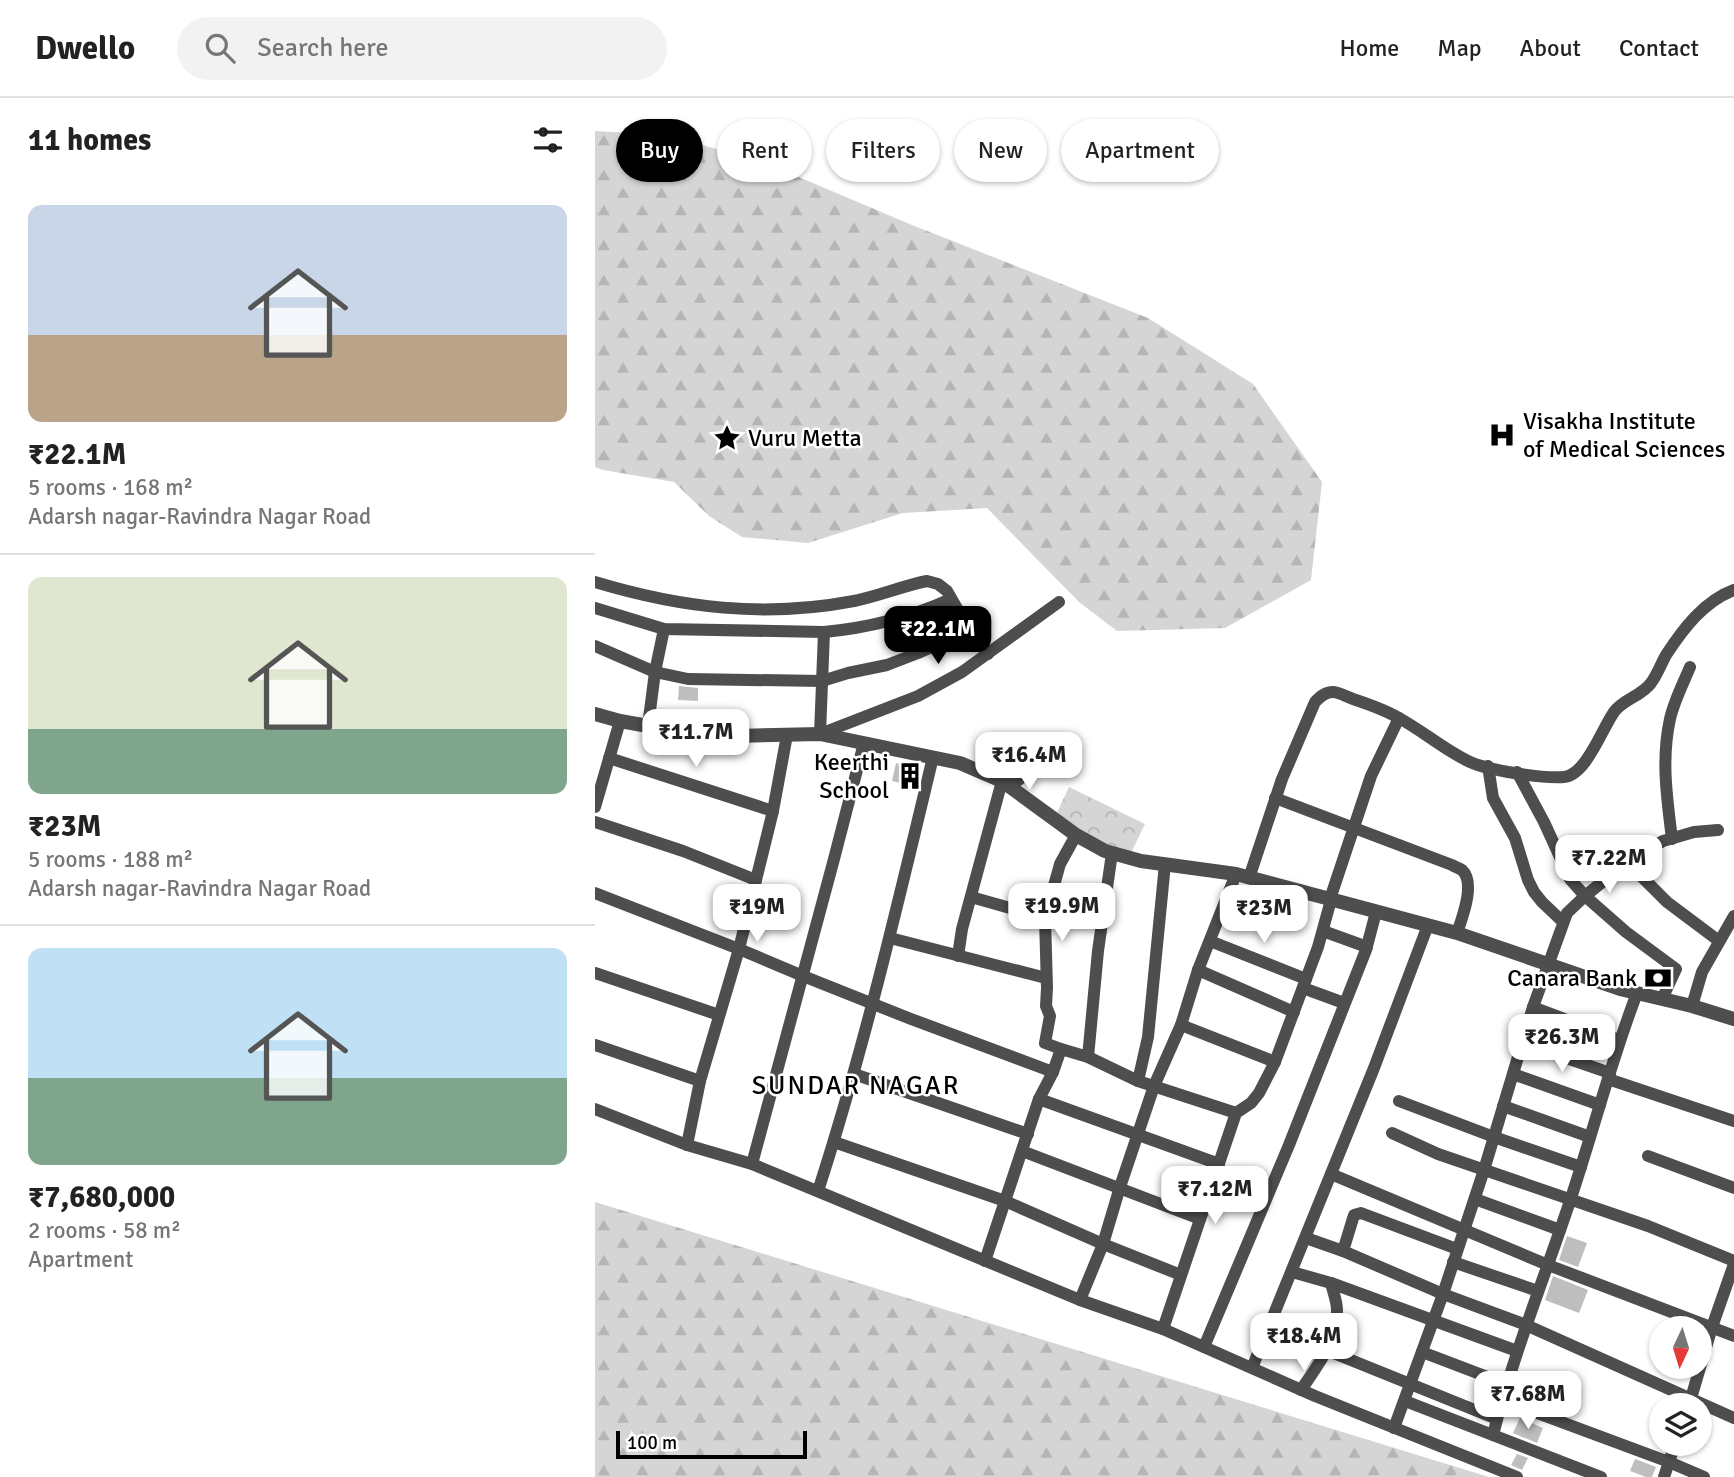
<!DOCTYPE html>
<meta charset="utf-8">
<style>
:root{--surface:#fff;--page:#f2f2f2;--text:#222;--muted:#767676;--line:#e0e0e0;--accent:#000}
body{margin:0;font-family:Signika,sans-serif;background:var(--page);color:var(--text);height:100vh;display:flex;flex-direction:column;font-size:26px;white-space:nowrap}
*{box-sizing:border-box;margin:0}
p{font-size:23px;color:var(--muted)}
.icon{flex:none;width:38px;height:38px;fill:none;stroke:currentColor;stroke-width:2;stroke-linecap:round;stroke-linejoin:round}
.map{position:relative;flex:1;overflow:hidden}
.drawer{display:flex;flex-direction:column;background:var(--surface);width:595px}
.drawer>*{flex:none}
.top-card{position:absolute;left:21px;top:21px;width:665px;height:63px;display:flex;gap:14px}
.needle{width:46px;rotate:184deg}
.tools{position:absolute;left:1054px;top:1218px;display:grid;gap:14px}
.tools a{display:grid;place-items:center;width:63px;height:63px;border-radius:50%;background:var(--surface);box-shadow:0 2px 5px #0004;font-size:35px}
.scale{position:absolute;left:21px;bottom:18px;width:191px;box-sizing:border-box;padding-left:7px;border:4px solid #000;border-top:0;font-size:19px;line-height:24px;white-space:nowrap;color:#000;-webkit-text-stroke:5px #fff;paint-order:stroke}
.price{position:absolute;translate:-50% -60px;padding:0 16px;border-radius:14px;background:#fff;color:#222;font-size:23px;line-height:46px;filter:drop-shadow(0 2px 4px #0008)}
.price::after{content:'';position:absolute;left:50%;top:42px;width:21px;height:16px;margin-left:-10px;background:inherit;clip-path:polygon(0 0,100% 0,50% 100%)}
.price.selected{background:var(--accent);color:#fff}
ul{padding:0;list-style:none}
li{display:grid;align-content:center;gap:14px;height:371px;padding:0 28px}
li+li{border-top:2px solid var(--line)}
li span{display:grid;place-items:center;height:217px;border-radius:14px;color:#555}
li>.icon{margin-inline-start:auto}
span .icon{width:126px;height:126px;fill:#fffc;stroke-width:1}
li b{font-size:30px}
h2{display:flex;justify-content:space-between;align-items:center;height:84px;padding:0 28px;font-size:30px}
.pill{padding:0 24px;border-radius:32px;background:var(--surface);box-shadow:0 2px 5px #0004;font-size:24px;line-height:63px}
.pill.selected{background:var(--accent);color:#fff}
header{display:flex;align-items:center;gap:42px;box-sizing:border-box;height:98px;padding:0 35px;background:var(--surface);border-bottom:2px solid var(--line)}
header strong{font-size:33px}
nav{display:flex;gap:38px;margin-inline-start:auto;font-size:24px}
.search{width:490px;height:63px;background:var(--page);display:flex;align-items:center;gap:18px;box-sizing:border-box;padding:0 24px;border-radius:38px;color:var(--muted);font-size:26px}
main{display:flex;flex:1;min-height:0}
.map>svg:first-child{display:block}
.forest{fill:url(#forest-firs)}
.park{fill:url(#park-crowns)}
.building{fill:#bebebe}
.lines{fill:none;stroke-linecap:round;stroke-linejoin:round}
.minor{stroke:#4e4e4e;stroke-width:12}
.tertiary{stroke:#4e4e4e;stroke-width:14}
.labels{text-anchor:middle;stroke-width:5;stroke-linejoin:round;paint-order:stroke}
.poi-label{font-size:24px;fill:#000;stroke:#fff;text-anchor:start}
.neighbourhood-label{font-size:26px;letter-spacing:2px;fill:#000;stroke:#fff}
</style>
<header>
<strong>Dwello</strong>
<div class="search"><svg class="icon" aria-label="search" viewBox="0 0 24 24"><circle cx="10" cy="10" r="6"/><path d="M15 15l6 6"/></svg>Search here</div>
<nav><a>Home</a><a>Map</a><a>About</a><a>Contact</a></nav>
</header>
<main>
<section class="drawer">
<h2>11 homes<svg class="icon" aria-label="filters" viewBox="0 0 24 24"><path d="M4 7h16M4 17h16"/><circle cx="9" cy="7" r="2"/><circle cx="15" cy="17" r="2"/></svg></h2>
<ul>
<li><span style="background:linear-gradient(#c9d6e8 60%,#b9a48a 0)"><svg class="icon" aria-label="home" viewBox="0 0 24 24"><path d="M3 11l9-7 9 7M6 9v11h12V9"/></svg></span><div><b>₹22.1M</b><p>5 rooms · 168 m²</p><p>Adarsh nagar-Ravindra Nagar Road</p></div></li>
<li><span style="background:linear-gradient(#dfe7d0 70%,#7fa58c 0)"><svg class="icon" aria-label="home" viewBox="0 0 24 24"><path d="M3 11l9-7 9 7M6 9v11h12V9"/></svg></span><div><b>₹23M</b><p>5 rooms · 188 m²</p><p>Adarsh nagar-Ravindra Nagar Road</p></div></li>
<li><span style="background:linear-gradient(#bfe0f5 60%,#7fa58c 0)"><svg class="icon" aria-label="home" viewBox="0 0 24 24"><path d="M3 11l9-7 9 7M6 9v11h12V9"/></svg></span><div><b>₹7,680,000</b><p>2 rooms · 58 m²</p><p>Apartment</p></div></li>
</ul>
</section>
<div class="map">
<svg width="1139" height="1379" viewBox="0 0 1139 1379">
<defs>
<pattern id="forest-firs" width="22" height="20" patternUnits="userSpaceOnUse" patternTransform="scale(1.75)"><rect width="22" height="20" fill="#d5d5d5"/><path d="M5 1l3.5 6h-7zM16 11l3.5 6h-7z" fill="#b5b5b5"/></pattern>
<pattern id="park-crowns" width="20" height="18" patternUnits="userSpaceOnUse" patternTransform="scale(1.75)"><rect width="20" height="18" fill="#d5d5d5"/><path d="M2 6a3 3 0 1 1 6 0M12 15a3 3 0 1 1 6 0" fill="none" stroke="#b5b5b5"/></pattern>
</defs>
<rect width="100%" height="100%" fill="#fff"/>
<!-- forest -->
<g class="forest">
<path d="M0,33L73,37L173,66L317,127L553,220L658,286L727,384L716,482L630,530L522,533L484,504L392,410L308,415L213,445L147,439L114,418L79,384L8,372L0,369Z"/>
<path d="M0,1104L894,1379H0Z"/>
</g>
<!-- park -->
<path class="park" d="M474,689L550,726L535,757L459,721Z"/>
<!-- building -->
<g class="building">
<path d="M84,588L103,590V603L83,602Z"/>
<path d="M301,665L326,671L322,689L297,683Z"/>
<path d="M972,1138L992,1145L983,1169L964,1162Z"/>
<path d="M958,1178L993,1192L984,1215L950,1202Z"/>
<path d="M925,1320L948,1330L942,1345L918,1335Z"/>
<path d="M922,1356L933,1360L927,1372L916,1367Z"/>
<path d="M1040,1361L1061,1369L1057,1379H1051L1035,1373Z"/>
</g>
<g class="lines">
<!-- minor -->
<g class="minor">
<path d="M0,484C86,510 170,520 259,503C284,498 307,488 332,483L343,486L352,493L372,528L393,556"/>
<path d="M0,510L69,531L229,534C272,530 316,519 356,501"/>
<path d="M229,534L225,636L323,598L367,574L464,504"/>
<path d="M0,548L60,574L93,581L227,583L253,575L292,567L323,555L354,541L372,528"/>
<path d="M53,628L60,574L69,531"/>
<path d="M14,660L178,713"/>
<path d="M893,668L898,700L920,740L933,782L939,794L947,804L968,824"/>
<path d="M922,674L949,724L975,781L990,798L1031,834L1081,871L1067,901"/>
<path d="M680,700L857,767C860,769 864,770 867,772C881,785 867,820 862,835"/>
<path d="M0,709L25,623"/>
<path d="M0,724L88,753L161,782"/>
<path d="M1077,741C1072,700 1066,662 1075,621C1079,603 1088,586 1095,569"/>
<path d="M1032,764L1072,804L1124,843"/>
<path d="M654,780L687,681L720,604C725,599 730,594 738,594C744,594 752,599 758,601C773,606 788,611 802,619C827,632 849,652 875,664C893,672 948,681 969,679C991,677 1007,631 1019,614C1028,601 1047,598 1056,585C1062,577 1066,566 1071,557C1088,531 1109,503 1139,492"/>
<path d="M0,795L144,851L208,878L316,921L458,974"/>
<path d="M376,799L450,820"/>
<path d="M735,801L776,678L804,620"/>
<path d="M728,833L772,849"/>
<path d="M295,840L451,880"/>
<path d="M615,843L711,881"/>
<path d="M363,858L367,831L407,683L421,684L448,663"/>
<path d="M603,872L699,914"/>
<path d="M0,875L124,917"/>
<path d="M708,890L749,905"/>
<path d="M1097,908L1107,874L1139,818"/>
<path d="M938,909L1024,942"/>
<path d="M586,927L680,964"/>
<path d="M928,945L1015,975"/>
<path d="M0,947L105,983"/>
<path d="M466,951L450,945L455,918L451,908L452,890L450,820L465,766L481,737"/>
<path d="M493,959L503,853L517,755"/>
<path d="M259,976L433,1036"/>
<path d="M918,976L1005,1007"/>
<path d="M1013,981L1139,1023"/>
<path d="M543,983L553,939L570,766"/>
<path d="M444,1001L624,1066"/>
<path d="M804,1003L899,1039L986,1069"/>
<path d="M908,1008L995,1039"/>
<path d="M0,1011L92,1047L157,1066L485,1202L568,1231L720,1298L922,1379"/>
<path d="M797,1035L843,1056L1053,1128L1139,1163"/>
<path d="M239,1044L410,1103L508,1146L586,1177"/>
<path d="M92,1047L105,983L144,851L178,713L192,637"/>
<path d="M427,1053L605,1121"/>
<path d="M1053,1058L1139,1090"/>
<path d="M157,1066L239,761L269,645"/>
<path d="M736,1076L953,1167L1139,1238"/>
<path d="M223,1093C269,951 303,805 338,659"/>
<path d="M880,1101L965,1132"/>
<path d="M711,1140L748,1153L848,1196L931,1227L1139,1320"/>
<path d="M748,1153L759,1117L766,1115L862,1151"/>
<path d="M390,1163L444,1001L458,974L466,951L493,959L543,983L641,1015"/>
<path d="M858,1164L943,1193"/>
<path d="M697,1174L736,1185L922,1253"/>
<path d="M485,1202L508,1146L525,1089L559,988L586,927L603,872L641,776"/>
<path d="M568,1231L641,1015L656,1005L664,995L680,964L723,849L736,802"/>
<path d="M609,1249L694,1047L771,852L781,814"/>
<path d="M731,1252L902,1321"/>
<path d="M827,1254L911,1286"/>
<path d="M657,1270L779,970L833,827"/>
<path d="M706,1292C722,1268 743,1243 742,1212C742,1203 738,1194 736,1185"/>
<path d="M907,1302L1074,1364L1109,1379"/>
<path d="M810,1303L1006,1379"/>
<path d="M1094,1307L1117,1229L1139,1166"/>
<path d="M799,1330L848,1196L889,1072L938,909L972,815L990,798L1032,764L1068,743L1099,734L1123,732"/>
<path d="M898,1337C918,1257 949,1181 975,1103C998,1034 1016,963 1042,895"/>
<path d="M1069,1379L1080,1346"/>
</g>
<!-- tertiary -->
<path class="tertiary" d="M0,616L25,623L53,628L140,638L225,636L365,665L407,683L481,737L510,753L546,763L641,776L862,835L1025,891L1097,908L1139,921"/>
</g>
<!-- icons -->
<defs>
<symbol id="hospital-bare" viewBox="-9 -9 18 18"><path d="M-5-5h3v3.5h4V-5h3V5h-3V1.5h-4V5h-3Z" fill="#000" stroke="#fff" stroke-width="2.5" paint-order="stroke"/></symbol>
<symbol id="sight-bare" viewBox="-9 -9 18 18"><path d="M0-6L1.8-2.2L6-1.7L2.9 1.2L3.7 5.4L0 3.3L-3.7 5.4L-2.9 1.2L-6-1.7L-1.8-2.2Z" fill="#000" stroke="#fff" stroke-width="2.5" paint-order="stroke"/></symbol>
<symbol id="building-bare" viewBox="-9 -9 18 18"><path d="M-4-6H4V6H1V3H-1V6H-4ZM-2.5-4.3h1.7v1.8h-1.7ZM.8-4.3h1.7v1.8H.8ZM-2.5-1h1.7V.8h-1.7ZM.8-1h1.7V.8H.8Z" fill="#000" stroke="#fff" stroke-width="2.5" paint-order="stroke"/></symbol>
<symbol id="bank-bare" viewBox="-9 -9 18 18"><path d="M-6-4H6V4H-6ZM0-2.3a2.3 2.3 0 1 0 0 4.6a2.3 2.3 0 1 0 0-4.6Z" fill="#000" stroke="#fff" stroke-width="2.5" paint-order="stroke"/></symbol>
</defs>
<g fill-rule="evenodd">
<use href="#hospital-bare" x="888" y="318" width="38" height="38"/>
<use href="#sight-bare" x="113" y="321" width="38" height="38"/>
<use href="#building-bare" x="296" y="659" width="38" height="38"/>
<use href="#bank-bare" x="1044" y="861" width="38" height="38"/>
</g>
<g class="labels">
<!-- poi labels -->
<g class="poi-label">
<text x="928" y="331">Visakha Institute<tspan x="928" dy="28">of Medical Sciences</tspan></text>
<text x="153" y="348">Vuru Metta</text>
<text x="294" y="672" text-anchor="end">Keerthi<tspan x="294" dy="28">School</tspan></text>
<text x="1042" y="888" text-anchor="end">Canara Bank</text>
</g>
<!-- neighbourhood labels -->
<g class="neighbourhood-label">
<text x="261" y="996">SUNDAR NAGAR</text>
</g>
</g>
</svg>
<div class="tools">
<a><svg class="needle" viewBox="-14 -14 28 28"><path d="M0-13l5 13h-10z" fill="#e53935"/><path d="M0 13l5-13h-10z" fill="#767676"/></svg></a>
<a><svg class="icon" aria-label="layers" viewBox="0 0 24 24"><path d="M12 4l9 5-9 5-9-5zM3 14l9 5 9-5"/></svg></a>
</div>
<div class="scale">100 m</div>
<b class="price selected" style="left:343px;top:568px">₹22.1M</b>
<b class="price" style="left:101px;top:671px">₹11.7M</b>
<b class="price" style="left:434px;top:694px">₹16.4M</b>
<b class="price" style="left:1014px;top:797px">₹7.22M</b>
<b class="price" style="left:467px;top:845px">₹19.9M</b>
<b class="price" style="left:162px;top:846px">₹19M</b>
<b class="price" style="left:669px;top:847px">₹23M</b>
<b class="price" style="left:967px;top:976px">₹26.3M</b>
<b class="price" style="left:620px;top:1128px">₹7.12M</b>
<b class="price" style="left:709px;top:1275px">₹18.4M</b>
<b class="price" style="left:933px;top:1333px">₹7.68M</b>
<div class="top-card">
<a class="pill selected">Buy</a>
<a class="pill">Rent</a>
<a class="pill">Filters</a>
<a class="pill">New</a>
<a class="pill">Apartment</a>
</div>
</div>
</main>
